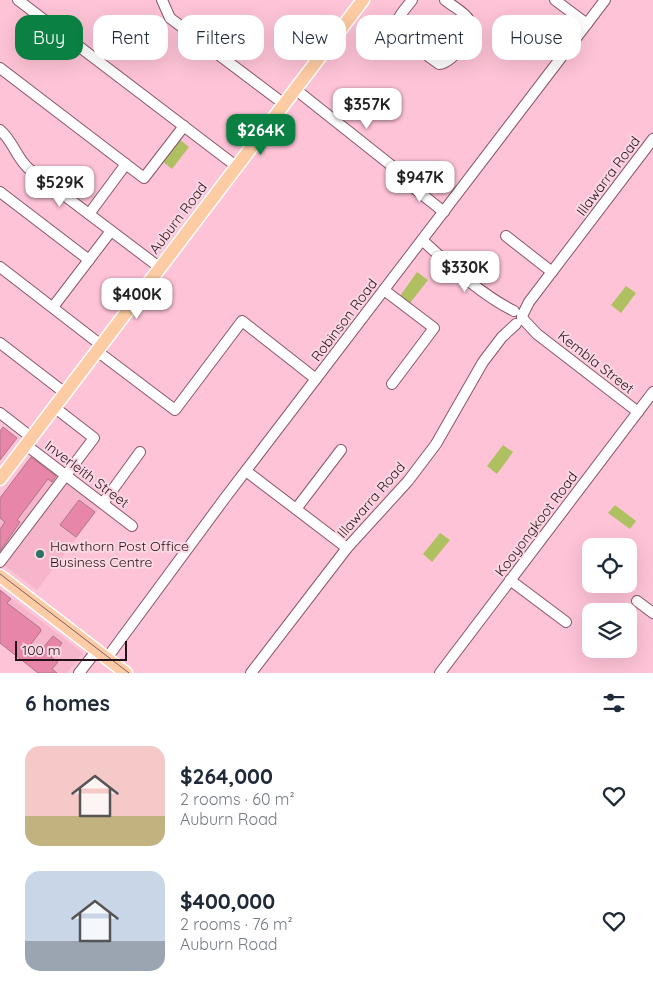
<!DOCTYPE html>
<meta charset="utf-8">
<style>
:root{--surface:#fff;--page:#f2f2f3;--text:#1f2937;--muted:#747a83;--accent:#0b8043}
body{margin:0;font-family:Quicksand,sans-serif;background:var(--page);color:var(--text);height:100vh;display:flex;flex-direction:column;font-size:19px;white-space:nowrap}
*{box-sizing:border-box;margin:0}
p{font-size:16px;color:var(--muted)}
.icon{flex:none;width:28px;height:28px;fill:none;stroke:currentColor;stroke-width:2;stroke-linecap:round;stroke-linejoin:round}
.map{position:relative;height:673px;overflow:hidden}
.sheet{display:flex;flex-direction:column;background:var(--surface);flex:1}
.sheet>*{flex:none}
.banner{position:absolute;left:15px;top:15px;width:624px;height:45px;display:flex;gap:10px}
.tools{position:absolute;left:582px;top:538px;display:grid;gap:10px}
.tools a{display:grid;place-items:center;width:55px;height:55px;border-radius:10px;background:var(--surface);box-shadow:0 5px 20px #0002;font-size:25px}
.scale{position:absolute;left:15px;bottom:12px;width:112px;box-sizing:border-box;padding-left:5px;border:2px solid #251118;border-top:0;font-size:14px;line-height:18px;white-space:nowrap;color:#251118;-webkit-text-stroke:4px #fcd8e3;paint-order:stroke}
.price{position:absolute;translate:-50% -42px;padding:0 11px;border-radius:10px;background:#fff;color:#222;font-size:16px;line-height:32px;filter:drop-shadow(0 1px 2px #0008)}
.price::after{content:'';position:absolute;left:50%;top:30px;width:15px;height:11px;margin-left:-8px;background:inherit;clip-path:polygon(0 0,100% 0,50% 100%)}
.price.active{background:var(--accent);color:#fff}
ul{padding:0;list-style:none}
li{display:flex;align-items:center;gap:15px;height:125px;padding:0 25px}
li span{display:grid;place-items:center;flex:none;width:140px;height:100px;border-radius:15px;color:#555}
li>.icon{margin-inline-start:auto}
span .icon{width:60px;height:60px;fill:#fffc;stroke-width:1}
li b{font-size:21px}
h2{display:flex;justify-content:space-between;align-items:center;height:60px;padding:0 25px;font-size:21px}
.tag{padding:0 18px;border-radius:15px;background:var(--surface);box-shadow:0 5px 20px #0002;font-size:18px;line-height:45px}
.tag.active{background:var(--accent);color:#fff}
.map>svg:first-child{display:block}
.built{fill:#f6b5ca}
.green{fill:#afc061}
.building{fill:#e886aa;stroke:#ac7788}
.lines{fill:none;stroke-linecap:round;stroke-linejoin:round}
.minor-casing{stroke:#895668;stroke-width:12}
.major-casing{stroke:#fff;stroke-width:15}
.path{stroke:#916a77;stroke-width:1;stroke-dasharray:4 2.5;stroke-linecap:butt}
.minor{stroke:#fff;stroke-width:10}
.major{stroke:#fdcba4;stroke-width:12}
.tram{stroke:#805b67;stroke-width:1}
.poi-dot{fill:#2e7163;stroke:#fcd8e3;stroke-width:2}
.labels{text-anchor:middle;stroke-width:4;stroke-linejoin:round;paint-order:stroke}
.street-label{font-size:14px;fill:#251118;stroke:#fcd8e3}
.poi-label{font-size:14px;fill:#251118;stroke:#fcd8e3;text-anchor:start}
</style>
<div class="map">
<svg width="653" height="673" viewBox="0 0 653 673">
<rect width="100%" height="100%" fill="#fec3d6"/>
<!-- built -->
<g class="built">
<path d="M32,456L100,507L37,590L0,562V498Z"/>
<path d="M0,590L83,653L67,673H42L0,640Z"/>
</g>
<!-- green -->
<g class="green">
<path d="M439,33L457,47L446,61L424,53Z"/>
<path d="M179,139L189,147L172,169L162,161Z"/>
<path d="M417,272L428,280L410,303L400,296Z"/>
<path d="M626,286L636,293L621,313L611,305Z"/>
<path d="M503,445L513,452L497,474L487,466Z"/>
<path d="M615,505L636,521L630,529L608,513Z"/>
<path d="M440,533L450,540L432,562L423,554Z"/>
</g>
<!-- building -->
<g class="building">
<path d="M3,427L17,438L0,460V431Z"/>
<path d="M31,457L56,476L52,482L48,479L17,520L20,522L0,551V529L5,522L0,518V498Z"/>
<path d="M79,500L95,512L76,537L60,525Z"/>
<path d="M0,590L11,599L7,603L40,628L41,631L27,649L36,656L53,636L62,643L51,657L58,662L52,669L57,673H38L0,643Z"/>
</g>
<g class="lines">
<defs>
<g id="minor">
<path d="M18,0L236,166"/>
<path d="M162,0L170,18L284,104"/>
<path d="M412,0C404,11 391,22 399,35L439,64C452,63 477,34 469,20C465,12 452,6 445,0"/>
<path d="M555,0L587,24"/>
<path d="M0,68L144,178L184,126"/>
<path d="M295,89L392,166L409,184L444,212"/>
<path d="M0,130C13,141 16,157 28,168L159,267"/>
<path d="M0,192L89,260"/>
<path d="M89,214L126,164"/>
<path d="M506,236L552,272"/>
<path d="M422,240C451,266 480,294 514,311"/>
<path d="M0,267L101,345"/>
<path d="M384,290L434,328L392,384"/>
<path d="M53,307L111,231"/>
<path d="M522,316L529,302L653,139"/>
<path d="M522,318L537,334L638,412"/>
<path d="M0,343L65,393"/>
<path d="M97,351L175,410L242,321L316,379"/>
<path d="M0,413L31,437"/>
<path d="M26,445L132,526"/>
<path d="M246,471L347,548"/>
<path d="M103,503L140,452"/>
<path d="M296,509L341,450"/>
<path d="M0,562L94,438L54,407"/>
<path d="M510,580L566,622"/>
<path d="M637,601L653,613"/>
<path d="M107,658L225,498L605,0"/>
<path d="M79,673L97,650"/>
<path d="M251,673L347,548L408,481L436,444L483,362L502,337L516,324"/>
<path d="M440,673L653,392"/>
</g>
<g id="major">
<path d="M0,479L363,0"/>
<path d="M0,576L126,673"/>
</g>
</defs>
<!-- minor casing -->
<use href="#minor" class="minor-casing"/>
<!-- major casing -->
<use href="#major" class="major-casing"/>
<!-- path -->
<path class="path" d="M435,51L442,48L448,50"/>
<!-- minor -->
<use href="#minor" class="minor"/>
<!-- major -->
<use href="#major" class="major"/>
<!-- tram -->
<path class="tram" d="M0,574L129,673"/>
</g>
<!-- markers -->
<circle class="poi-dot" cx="40" cy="554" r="5"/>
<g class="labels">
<!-- street labels -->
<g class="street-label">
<text transform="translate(608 176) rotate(-53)" y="5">Illawarra Road</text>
<text transform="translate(178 218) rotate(-53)" y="5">Auburn Road</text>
<text transform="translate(344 320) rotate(-53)" y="5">Robinson Road</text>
<text transform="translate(596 362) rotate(38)" y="5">Kembla Street</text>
<text transform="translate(87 474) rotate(37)" y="5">Inverleith Street</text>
<text transform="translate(371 500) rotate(-49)" y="5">Illawarra Road</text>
<text transform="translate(536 524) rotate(-53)" y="5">Kooyongkoot Road</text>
</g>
<!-- poi labels -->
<g class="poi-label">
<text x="50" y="551">Hawthorn Post Office<tspan x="50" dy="16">Business Centre</tspan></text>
</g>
</g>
</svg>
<div class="tools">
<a><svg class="icon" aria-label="locate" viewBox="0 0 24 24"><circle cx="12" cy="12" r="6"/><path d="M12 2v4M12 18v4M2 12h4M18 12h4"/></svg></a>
<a><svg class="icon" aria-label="layers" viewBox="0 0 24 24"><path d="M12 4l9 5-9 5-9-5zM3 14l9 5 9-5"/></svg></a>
</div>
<div class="scale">100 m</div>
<b class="price" style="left:367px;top:130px">$357K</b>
<b class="price active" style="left:261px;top:156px">$264K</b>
<b class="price" style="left:420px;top:203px">$947K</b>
<b class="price" style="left:60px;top:208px">$529K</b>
<b class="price" style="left:465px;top:293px">$330K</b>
<b class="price" style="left:137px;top:320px">$400K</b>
<div class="banner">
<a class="tag active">Buy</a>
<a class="tag">Rent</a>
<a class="tag">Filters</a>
<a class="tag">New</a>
<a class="tag">Apartment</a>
<a class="tag">House</a>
</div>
</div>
<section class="sheet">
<h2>6 homes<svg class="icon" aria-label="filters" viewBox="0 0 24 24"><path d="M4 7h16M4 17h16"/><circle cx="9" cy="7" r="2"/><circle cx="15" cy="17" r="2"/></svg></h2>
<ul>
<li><span style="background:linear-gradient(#f6c9c9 70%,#c2b280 0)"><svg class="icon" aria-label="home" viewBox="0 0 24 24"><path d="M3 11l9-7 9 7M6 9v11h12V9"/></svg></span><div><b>$264,000</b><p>2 rooms · 60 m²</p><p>Auburn Road</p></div><svg class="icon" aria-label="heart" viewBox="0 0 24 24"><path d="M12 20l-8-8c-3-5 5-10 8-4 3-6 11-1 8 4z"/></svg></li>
<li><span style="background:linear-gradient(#c9d6e8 70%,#9aa5b1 0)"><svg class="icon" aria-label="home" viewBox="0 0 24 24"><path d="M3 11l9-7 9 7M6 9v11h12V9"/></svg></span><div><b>$400,000</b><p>2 rooms · 76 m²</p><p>Auburn Road</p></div><svg class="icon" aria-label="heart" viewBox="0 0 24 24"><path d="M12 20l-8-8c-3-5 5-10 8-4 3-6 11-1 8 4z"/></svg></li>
</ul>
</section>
